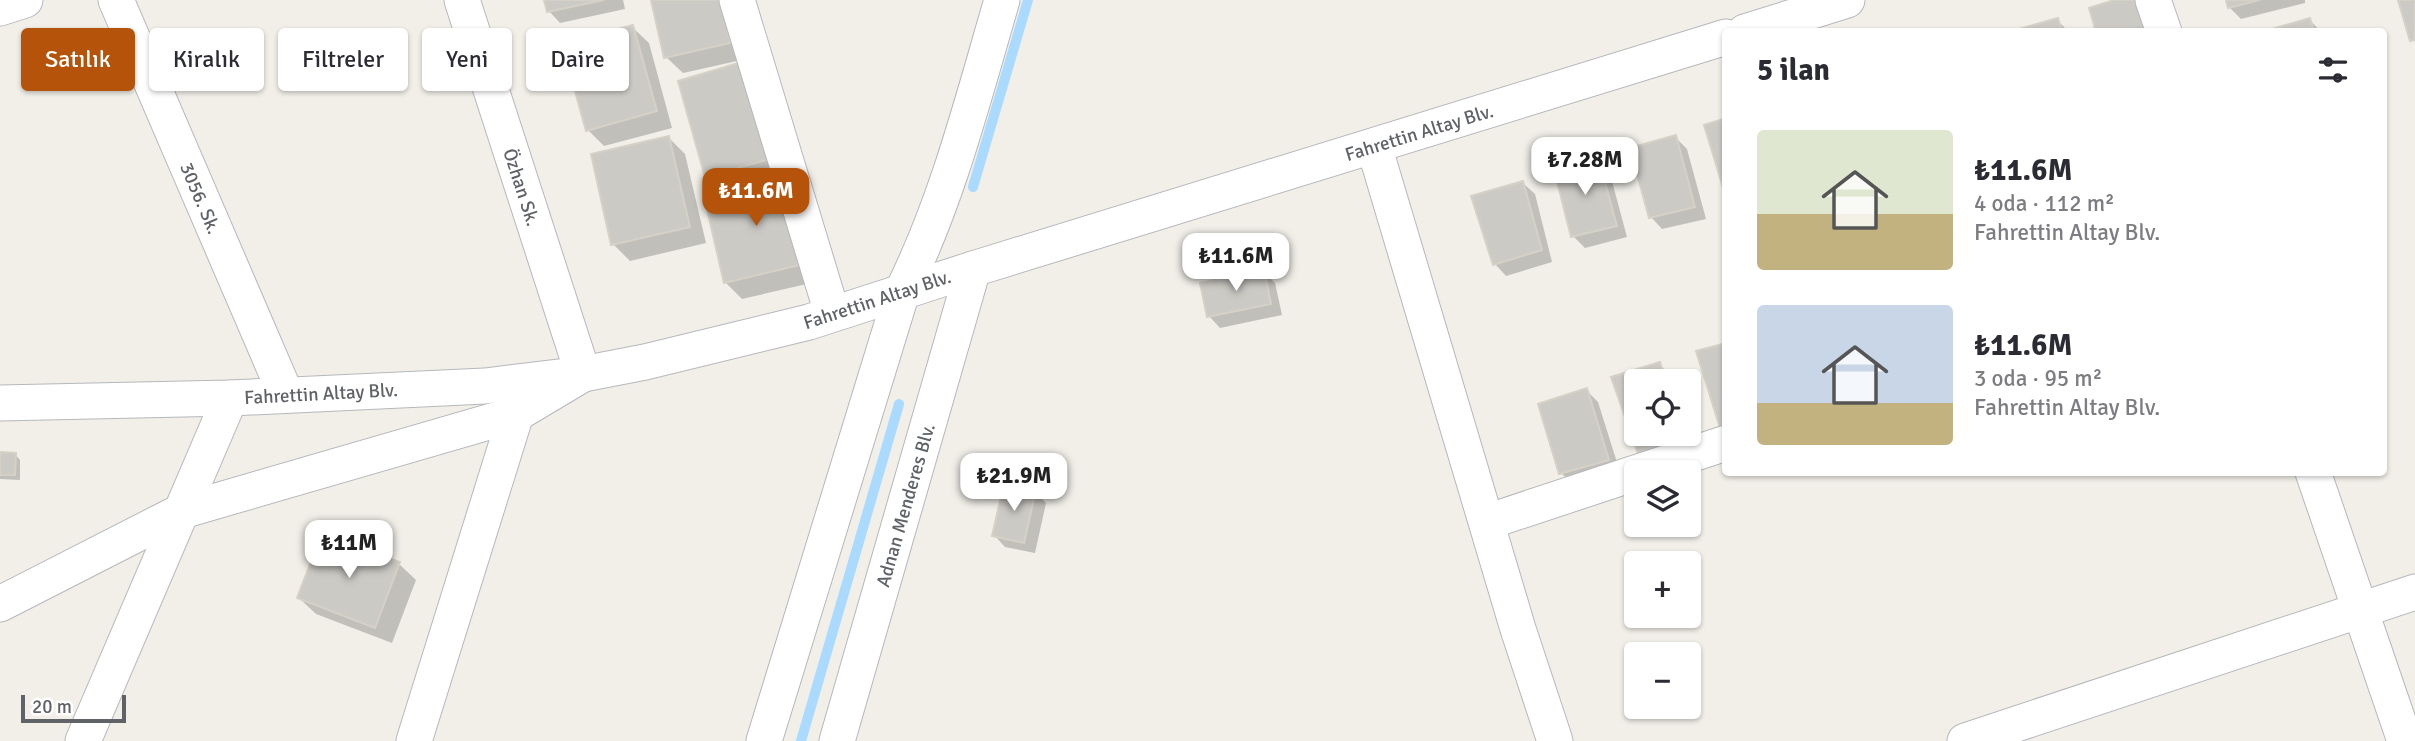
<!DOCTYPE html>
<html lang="tr">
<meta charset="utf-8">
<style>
:root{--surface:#fff;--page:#f7f7f7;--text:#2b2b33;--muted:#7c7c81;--accent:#b45309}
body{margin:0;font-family:Signika,sans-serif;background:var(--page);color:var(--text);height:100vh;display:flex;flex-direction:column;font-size:26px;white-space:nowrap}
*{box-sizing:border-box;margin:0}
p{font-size:23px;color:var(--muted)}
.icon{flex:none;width:38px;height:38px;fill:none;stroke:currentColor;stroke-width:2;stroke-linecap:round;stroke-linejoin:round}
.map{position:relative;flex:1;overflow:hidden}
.sheet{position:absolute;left:1722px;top:28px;width:665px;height:448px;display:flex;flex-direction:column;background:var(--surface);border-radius:7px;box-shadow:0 2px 5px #0004}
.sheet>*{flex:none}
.hud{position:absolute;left:21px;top:28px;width:665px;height:63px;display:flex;gap:14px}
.controls{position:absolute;left:1624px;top:369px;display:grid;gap:14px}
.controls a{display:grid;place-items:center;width:77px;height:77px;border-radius:7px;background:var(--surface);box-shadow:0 2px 5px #0004;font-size:35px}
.scale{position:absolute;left:21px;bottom:18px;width:105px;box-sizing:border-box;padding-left:7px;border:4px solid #5f6368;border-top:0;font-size:19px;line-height:24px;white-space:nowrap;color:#5f6368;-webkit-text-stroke:5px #fff;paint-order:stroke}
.price{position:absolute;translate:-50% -60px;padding:0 16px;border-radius:14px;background:#fff;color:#222;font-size:23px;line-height:46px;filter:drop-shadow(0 2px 4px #0008)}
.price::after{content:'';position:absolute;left:50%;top:42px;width:21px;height:16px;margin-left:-10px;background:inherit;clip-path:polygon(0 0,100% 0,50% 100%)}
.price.current{background:var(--accent);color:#fff}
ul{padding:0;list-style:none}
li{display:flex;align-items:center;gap:21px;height:175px;padding:0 35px}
li span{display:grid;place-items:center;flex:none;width:196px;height:140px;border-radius:7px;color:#555}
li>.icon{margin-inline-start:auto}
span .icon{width:84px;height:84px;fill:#fffc;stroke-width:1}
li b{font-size:30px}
h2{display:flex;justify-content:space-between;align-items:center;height:84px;padding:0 35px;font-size:30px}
.chip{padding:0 24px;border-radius:7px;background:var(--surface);box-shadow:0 2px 5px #0004;font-size:24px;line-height:63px}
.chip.current{background:var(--accent);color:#fff}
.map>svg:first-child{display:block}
.shadow{fill:#0003}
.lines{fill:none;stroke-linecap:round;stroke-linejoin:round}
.stream{stroke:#aadaff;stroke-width:10}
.building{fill:#cccac5;stroke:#d6d1c6;stroke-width:2}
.minor-casing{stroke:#b5b8bc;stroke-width:37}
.minor{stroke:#fff;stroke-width:35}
.labels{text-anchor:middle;stroke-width:7;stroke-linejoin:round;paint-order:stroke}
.street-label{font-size:19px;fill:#5f6368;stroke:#fff}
</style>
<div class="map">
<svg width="2415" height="741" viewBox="0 0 2415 741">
<rect width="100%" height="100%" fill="#f1efe8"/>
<!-- shadow -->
<g class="shadow">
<path d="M546,0H623L625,9L560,23L549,11Z"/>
<path d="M653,0H733L746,59L683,73L666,57Z"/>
<path d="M2228,0H2305V3L2241,19L2229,7Z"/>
<path d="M2057,20L2069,32H2015Z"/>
<path d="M2310,20L2321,32H2268Z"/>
<path d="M632,27L649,43L672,128L604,146L588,130Z"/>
<path d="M752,61L824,280L742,299L725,282L720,190L707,176L680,82Z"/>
<path d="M1675,137L1687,149L1706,219L1662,229L1651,217Z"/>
<path d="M669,138L685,154L706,243L630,261L613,244Z"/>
<path d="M1598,158L1609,170L1627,237L1585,248L1573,236Z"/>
<path d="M1523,183L1535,194L1552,262L1506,276L1495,264Z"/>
<path d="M1263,271L1275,283L1282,315L1220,328L1209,316Z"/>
<path d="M1659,364L1671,376L1673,382H1636V434H1689V428L1696,449L1639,453L1613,378Z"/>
<path d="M1586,390L1598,402L1620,472L1573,484L1561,473Z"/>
<path d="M0,454H15L20,460V480L0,479Z"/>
<path d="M1035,491L1046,503L1035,553L1005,547L994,535Z"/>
<path d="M399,564L416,580L392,643L316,614L299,598Z"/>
</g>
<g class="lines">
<!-- stream -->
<g class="stream">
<path d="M973,187L1028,0"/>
<path d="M801,741L899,404"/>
</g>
</g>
<!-- building -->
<g class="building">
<path d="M544,0H604L547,12Z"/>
<path d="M651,0H721L730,43L664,58Z"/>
<path d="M2114,0H2141L2151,32H2096L2089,8Z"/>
<path d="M2226,0H2260L2228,8Z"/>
<path d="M2398,0H2415V40L2410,41Z"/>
<path d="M2058,18L2062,32L2012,31Z"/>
<path d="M2310,18L2314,32H2262Z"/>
<path d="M633,25L657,111L586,131L562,44Z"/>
<path d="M752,59L781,156L705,177L678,81Z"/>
<path d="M1726,118V194H1725L1704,125Z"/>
<path d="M1676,135L1695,207L1649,218L1630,148Z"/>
<path d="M669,136L690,227L611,245L591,154Z"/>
<path d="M1598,156L1617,226L1571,237L1554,169Z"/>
<path d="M787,172L808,263L724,283L703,192Z"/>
<path d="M1523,181L1542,250L1493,265L1471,196Z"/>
<path d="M1264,269L1271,304L1207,317L1200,283Z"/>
<path d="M1726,343V426L1720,428L1696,351Z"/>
<path d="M1660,362L1666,382H1636V434H1684L1686,438L1638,454L1611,377Z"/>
<path d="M1587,388L1609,460L1559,474L1538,404Z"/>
<path d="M0,452L16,453L15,475H0Z"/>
<path d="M1004,483L1036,490L1024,543L992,536Z"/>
<path d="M322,533L400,562L375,628L297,598Z"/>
</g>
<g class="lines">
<defs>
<g id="minor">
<path d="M116,0L286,395"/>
<path d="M737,0L832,313"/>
<path d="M2153,0L2164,32"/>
<path d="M0,8L25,0"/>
<path d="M1745,32L1847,0"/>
<path d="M1374,146L1518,629L1555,741"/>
<path d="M0,403L230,398L485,386L583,374L645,362L809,322L973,269L1726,37"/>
<path d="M2313,472L2405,741"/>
<path d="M1487,522L1726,443"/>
<path d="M0,604L182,511L516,414L583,374L462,0"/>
<path d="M83,741L230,398"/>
<path d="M414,741L516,414"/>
<path d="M764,741L902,292C948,199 973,99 1002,0"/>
<path d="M837,741L973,269"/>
<path d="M1965,741L2415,592"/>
</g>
</defs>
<!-- minor casing -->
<use href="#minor" class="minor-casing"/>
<!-- minor -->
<use href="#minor" class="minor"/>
</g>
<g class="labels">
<!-- street labels -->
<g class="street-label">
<text transform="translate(1419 132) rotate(-17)" y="7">Fahrettin Altay Blv.</text>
<text transform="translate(522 187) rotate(72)" y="7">Özhan Sk.</text>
<text transform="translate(201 198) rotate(67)" y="7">3056. Sk.</text>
<text transform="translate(877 299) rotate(-18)" y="7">Fahrettin Altay Blv.</text>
<text transform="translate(321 393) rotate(-3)" y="7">Fahrettin Altay Blv.</text>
<text transform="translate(905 505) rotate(-74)" y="7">Adnan Menderes Blv.</text>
</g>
</g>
</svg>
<div class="controls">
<a><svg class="icon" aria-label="locate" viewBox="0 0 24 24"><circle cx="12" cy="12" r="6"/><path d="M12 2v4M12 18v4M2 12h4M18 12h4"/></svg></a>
<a><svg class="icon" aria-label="layers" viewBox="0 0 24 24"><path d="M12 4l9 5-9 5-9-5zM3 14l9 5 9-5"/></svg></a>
<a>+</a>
<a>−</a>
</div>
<div class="scale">20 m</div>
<b class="price" style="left:1585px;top:197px">₺7.28M</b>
<b class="price current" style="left:756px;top:228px">₺11.6M</b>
<b class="price" style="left:1236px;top:293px">₺11.6M</b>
<b class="price" style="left:1014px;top:513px">₺21.9M</b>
<b class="price" style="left:349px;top:580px">₺11M</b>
<div class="hud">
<a class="chip current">Satılık</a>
<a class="chip">Kiralık</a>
<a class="chip">Filtreler</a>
<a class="chip">Yeni</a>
<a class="chip">Daire</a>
</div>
<section class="sheet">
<h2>5 ilan<svg class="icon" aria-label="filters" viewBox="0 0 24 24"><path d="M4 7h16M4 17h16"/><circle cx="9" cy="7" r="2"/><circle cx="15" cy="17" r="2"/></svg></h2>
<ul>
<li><span style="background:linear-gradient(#dfe7d0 60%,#c2b280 0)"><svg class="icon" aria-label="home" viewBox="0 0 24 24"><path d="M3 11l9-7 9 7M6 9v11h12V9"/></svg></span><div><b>₺11.6M</b><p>4 oda · 112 m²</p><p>Fahrettin Altay Blv.</p></div></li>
<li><span style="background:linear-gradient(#c9d6e8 70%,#c2b280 0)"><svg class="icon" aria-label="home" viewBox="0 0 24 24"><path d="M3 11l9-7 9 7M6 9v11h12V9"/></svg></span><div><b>₺11.6M</b><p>3 oda · 95 m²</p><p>Fahrettin Altay Blv.</p></div></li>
</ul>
</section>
</div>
